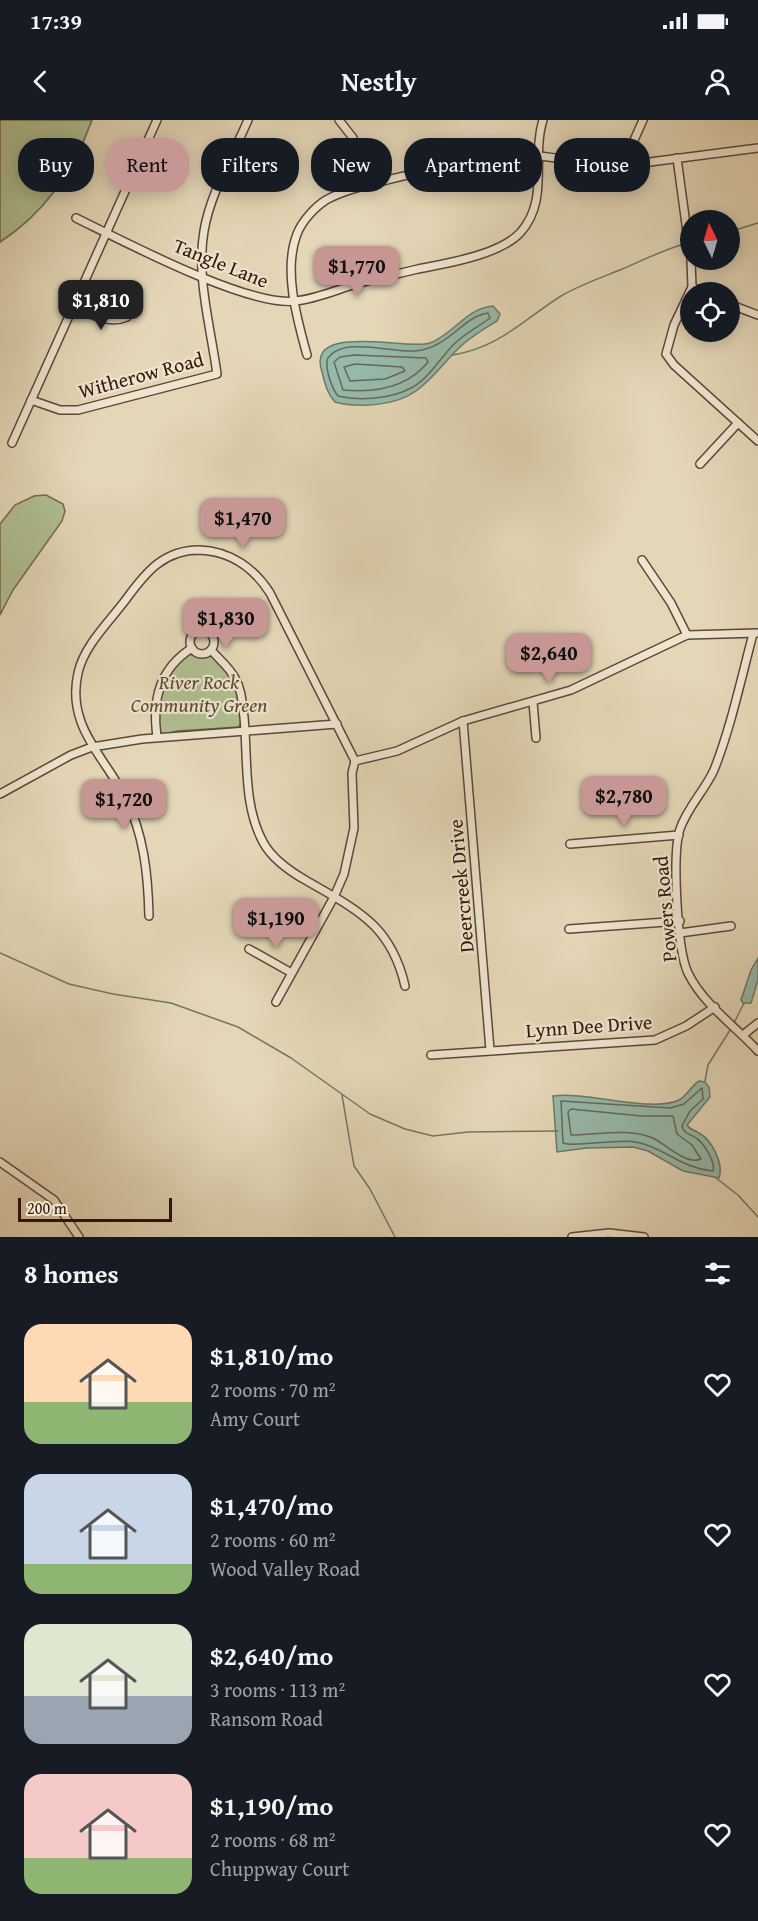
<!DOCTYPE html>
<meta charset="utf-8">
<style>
:root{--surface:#171b24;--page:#20242c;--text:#f1f3f6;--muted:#9ea1a6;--accent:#c59692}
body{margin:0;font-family:"Gentium Book Plus",serif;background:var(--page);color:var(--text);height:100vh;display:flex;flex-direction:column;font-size:22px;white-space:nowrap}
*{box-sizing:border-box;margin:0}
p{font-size:20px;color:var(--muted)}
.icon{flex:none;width:33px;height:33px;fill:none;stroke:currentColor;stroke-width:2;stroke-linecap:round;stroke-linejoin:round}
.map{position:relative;height:1117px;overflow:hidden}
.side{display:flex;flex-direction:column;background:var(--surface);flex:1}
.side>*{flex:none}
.top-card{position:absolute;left:18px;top:18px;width:723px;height:54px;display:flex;gap:12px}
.needle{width:39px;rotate:355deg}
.fabs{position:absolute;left:680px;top:90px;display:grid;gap:12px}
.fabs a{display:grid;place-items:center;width:60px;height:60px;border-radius:50%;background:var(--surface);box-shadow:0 3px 15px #0003;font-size:30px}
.scale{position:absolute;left:18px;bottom:15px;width:154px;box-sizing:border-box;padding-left:6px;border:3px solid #35160a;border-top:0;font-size:16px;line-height:21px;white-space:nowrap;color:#35160a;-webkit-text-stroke:4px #ede5d0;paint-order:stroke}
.price{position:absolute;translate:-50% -51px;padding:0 14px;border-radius:12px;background:var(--accent);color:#111;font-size:20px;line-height:39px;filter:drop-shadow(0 2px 3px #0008)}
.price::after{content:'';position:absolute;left:50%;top:36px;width:18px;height:14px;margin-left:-9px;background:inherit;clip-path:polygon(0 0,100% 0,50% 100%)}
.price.selected{background:#222;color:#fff}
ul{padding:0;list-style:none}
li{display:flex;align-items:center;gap:18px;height:150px;padding:0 24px}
li span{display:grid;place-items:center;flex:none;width:168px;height:120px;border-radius:18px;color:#555}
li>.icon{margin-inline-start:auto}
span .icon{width:72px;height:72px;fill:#fffc;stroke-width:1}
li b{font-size:26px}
h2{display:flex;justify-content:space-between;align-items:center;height:72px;padding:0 24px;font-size:26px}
.chip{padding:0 21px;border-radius:24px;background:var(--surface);box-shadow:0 3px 15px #0003;font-size:21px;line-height:54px}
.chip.selected{background:var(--accent);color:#111}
.status{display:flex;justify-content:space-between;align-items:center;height:42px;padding:0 30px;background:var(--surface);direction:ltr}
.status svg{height:16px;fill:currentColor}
header{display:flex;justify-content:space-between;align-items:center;height:78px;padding:0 24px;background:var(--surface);font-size:27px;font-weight:700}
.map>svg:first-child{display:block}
.green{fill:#b0bf91;stroke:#726a4e;stroke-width:1.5}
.water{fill:#96baaa;stroke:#6f786a;stroke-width:1.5}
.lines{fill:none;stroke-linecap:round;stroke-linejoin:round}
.shore{stroke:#66685a;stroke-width:1.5}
.stream{stroke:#6f786a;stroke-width:1.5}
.minor-casing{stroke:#614635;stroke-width:10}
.minor{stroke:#ede5d0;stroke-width:7}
.labels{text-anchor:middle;stroke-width:4.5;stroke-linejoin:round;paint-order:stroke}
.street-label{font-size:20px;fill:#35160a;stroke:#ede5d0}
.park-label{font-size:20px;font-style:italic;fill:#5a4932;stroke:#ede5d0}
</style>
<div class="status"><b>17:39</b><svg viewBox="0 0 49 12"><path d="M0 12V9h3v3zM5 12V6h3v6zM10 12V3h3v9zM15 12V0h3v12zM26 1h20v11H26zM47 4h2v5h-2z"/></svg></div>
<header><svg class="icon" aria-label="back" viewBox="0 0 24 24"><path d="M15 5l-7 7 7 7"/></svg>Nestly<svg class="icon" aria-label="person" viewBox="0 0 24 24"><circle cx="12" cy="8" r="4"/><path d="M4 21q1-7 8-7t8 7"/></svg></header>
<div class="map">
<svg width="758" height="1117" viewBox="0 0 758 1117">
<rect width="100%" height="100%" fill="#e4d7b7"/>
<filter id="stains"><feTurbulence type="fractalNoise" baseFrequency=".00333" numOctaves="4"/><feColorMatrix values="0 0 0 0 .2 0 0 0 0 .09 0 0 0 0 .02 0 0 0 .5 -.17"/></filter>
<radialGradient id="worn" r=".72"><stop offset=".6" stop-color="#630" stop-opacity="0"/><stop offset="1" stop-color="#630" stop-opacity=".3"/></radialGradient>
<!-- green -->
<g class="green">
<path d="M0,0H92C74,50 45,93 0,122Z"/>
<path d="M46,375L63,384L65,391L62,401L13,470L0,495V404L15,385L34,376Z"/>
<path d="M188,534C193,535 208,535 212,537C231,543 247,590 239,607L177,611L163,615L160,613C156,580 162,556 188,534Z"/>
</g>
<!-- water -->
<g class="water">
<path d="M493,186L500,194L497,201C484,209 470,217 459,228C444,242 433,259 416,271C396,286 358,288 335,282C327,274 325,263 322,252C305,201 408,231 430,223C453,215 466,188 493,186Z"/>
<path d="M758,838V860L751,883H743L741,880L751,850Z"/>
<path d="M699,961L705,962L709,967L710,977L687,1005C691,1011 693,1009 699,1013C712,1020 724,1044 719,1058L683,1051L648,1031L633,1027L586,1028L557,1032L553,976C586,971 653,993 679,980C687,976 691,966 699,961Z"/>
</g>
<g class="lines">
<!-- shore -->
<g class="shore">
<path d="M488,193L490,198C478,207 464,214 453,225C440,239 428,259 411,268C391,279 359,281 338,276C331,267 326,251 327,240C340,215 393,233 415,231C448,229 463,196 488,193Z"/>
<path d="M354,235L426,238L428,242C407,268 375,273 343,270L334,242L340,237Z"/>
<path d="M355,244L402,247L405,251L385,259L350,261L344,247Z"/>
<path d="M702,968L703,979L690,991L682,1006C685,1015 689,1013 696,1018C704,1023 716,1043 713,1051C680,1048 664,1027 636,1022C618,1018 574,1028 563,1023L561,981L670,988L684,984Z"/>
<path d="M571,989L641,996H673L677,1014L692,1025L701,1039C687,1045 667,1026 655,1019C631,1007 597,1015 571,1015L568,992Z"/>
</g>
<!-- stream -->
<g class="stream">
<path d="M729,112L758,103"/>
<path d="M0,122C45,93 74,50 92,0"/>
<path d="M453,235C500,227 523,200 561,176C580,165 600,158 620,150C641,141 663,130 684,124"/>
<path d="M0,833L69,864L113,874L171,883L238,907L291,938L370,994L405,1009L433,1016L468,1012L558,1011"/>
<path d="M734,903L744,883"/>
<path d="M705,961L708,945L732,907"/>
<path d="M342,975L354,1046L370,1069L395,1117"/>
<path d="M716,1058L738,1075L758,1097"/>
</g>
<defs>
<g id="minor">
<path d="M339,0L353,18L368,65"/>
<path d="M677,38L690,134"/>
<path d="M623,45L643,0"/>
<path d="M76,98C123,121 248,187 295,181C316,179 336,170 356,164C377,158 398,154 418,149C448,143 499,135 520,113C550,80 531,38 543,0"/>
<path d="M691,140L692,167L674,205L666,234L674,245L758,321"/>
<path d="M692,167L702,172"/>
<path d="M729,184L758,195"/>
<path d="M74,188C92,194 109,205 127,197"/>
<path d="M307,235C297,199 283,150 297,114C302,101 315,87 326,80C344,70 367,65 387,60C436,48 484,37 535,36C560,36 585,47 611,47L758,28"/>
<path d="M31,280L60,290H78L217,254C211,209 196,157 204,111C210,74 233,35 248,0"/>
<path d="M12,323L157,0"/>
<path d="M700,344L738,303"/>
<path d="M642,440L671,483L687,515"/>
<circle cx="202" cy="522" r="12"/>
<path d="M753,514C741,559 731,607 714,650C705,670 687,688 680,709C672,734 677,830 688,853C703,884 735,906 758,931"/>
<path d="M211,530C219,539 229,547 235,558C242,570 242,583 244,597C248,639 243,685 263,722C272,739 291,752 307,761C357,790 391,805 405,866"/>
<path d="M533,582L536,618"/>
<path d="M463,601L490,930"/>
<path d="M157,617C152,580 159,549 192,528"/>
<path d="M0,674L71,635L92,627L142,619L337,604"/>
<path d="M570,724L679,715"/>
<path d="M149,796C148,755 144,714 125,677C104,636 66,606 78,553C84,525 111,500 127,478C146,452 164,430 199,430C230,431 254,448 270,473L355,641"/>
<path d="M569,809L680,801"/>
<path d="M680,813L731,806"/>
<path d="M249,829L290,852"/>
<path d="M276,882L334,777L344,754L354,708L352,653L355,641L397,631L463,601L571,570L687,515L758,513"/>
<path d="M743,915L758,903"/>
<path d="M431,935L655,920L686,906L715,887"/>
<path d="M0,1042L54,1080L79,1117"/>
<path d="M572,1117L609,1113L644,1117"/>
</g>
</defs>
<!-- minor casing -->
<use href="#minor" class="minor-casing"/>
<!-- minor -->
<use href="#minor" class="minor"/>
</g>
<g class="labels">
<!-- street labels -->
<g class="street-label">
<text transform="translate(221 143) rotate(22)" y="7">Tangle Lane</text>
<text transform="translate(141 255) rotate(-15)" y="7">Witherow Road</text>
<text transform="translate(461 766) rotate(-95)" y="7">Deercreek Drive</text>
<text transform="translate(665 789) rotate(-95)" y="7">Powers Road</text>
<text transform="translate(589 906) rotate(-4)" y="7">Lynn Dee Drive</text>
</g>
<!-- park labels -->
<g class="park-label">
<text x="199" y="569">River Rock<tspan x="199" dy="23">Community Green</tspan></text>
</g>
</g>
<rect width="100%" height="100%" filter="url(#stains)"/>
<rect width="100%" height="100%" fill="url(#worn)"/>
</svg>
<div class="fabs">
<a><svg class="needle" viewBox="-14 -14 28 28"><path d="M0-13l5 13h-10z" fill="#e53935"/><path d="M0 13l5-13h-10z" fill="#9ea1a6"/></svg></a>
<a><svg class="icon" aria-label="locate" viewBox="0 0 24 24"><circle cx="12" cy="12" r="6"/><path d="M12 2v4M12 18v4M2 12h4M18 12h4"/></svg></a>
</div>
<div class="scale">200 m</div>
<b class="price" style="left:357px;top:177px">$1,770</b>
<b class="price selected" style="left:101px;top:211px">$1,810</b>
<b class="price" style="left:243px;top:429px">$1,470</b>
<b class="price" style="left:226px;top:529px">$1,830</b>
<b class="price" style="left:549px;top:564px">$2,640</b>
<b class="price" style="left:624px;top:707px">$2,780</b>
<b class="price" style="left:124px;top:710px">$1,720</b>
<b class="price" style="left:276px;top:829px">$1,190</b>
<div class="top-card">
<a class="chip">Buy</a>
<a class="chip selected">Rent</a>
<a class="chip">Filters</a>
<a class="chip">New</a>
<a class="chip">Apartment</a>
<a class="chip">House</a>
</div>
</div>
<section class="side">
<h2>8 homes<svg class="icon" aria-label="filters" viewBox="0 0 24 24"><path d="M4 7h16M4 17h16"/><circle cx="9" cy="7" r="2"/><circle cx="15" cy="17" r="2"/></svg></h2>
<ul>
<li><span style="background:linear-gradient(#ffd9b3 65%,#8fb573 0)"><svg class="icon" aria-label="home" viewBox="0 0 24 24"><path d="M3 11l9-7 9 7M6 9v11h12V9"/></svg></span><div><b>$1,810/mo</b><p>2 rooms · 70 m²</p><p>Amy Court</p></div><svg class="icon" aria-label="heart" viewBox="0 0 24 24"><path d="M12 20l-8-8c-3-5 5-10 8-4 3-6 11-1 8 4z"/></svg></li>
<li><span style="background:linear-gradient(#c9d6e8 75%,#8fb573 0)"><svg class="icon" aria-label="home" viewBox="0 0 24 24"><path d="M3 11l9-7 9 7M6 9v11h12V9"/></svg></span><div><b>$1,470/mo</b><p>2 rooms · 60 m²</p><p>Wood Valley Road</p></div><svg class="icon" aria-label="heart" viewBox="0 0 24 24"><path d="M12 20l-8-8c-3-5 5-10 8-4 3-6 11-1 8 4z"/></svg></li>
<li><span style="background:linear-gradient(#dfe7d0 60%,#9aa5b1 0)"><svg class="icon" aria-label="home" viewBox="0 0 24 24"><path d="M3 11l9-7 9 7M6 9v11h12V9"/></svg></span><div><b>$2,640/mo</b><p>3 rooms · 113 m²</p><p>Ransom Road</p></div><svg class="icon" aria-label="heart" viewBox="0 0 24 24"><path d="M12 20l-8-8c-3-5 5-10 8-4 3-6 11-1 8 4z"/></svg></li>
<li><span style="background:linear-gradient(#f6c9c9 70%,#8fb573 0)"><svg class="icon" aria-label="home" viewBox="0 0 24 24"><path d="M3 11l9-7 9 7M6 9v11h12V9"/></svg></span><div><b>$1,190/mo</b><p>2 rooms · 68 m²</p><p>Chuppway Court</p></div><svg class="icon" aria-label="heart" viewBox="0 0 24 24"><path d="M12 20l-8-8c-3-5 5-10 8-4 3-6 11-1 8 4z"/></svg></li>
</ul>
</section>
